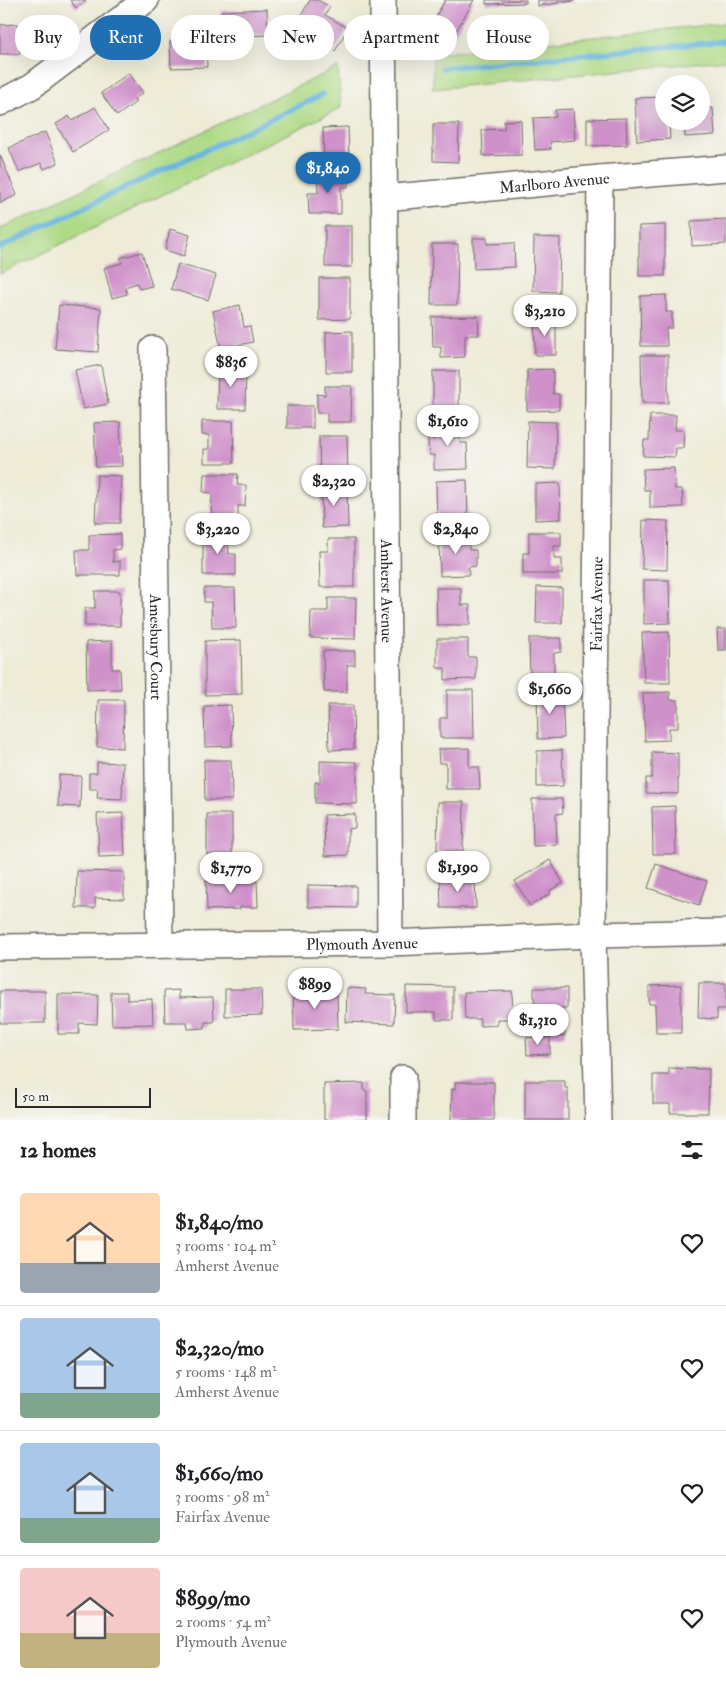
<!DOCTYPE html>
<meta charset="utf-8">
<style>
:root{--surface:#fff;--page:#f2f2f2;--text:#202124;--muted:#757577;--line:#e0e0e0;--accent:#1f6fb2}
body{margin:0;font-family:"IM FELL Double Pica",serif;background:var(--page);color:var(--text);height:100vh;display:flex;flex-direction:column;font-size:19px;white-space:nowrap}
*{box-sizing:border-box;margin:0}
p{font-size:16px;color:var(--muted)}
.icon{flex:none;width:28px;height:28px;fill:none;stroke:currentColor;stroke-width:2;stroke-linecap:round;stroke-linejoin:round}
.map{position:relative;height:1120px;overflow:hidden}
.side{display:flex;flex-direction:column;background:var(--surface);flex:1}
.side>*{flex:none}
.guide{position:absolute;left:15px;top:15px;width:696px;height:45px;display:flex;gap:10px}
.fabs{position:absolute;left:655px;top:75px;display:grid;gap:10px}
.fabs a{display:grid;place-items:center;width:55px;height:55px;border-radius:50%;background:var(--surface);box-shadow:0 5px 20px #0002;font-size:25px}
.scale{position:absolute;left:15px;bottom:12px;width:136px;box-sizing:border-box;padding-left:5px;border:2px solid #2b2b2b;border-top:0;font-size:14px;line-height:18px;white-space:nowrap;color:#2b2b2b;-webkit-text-stroke:4px #f6f6f2;paint-order:stroke}
.price{position:absolute;translate:-50% -42px;padding:0 11px;border-radius:18px;background:#fff;color:#222;font-size:16px;line-height:32px;filter:drop-shadow(0 1px 2px #0008)}
.price::after{content:'';position:absolute;left:50%;top:30px;width:15px;height:11px;margin-left:-8px;background:inherit;clip-path:polygon(0 0,100% 0,50% 100%)}
.price.on{background:var(--accent);color:#fff}
ul{padding:0;list-style:none}
li{display:flex;align-items:center;gap:15px;height:125px;padding:0 20px}
li+li{border-top:1px solid var(--line)}
li span{display:grid;place-items:center;flex:none;width:140px;height:100px;border-radius:5px;color:#555}
li>.icon{margin-inline-start:auto}
span .icon{width:60px;height:60px;fill:#fffc;stroke-width:1}
li b{font-size:21px}
h2{display:flex;justify-content:space-between;align-items:center;height:60px;padding:0 20px;font-size:21px}
.tag{padding:0 18px;border-radius:22px;background:var(--surface);box-shadow:0 5px 20px #0002;font-size:18px;line-height:45px}
.tag.on{background:var(--accent);color:#fff}
.map>svg:first-child{display:block}
.green{fill:#afda86;stroke:#6d8258}
.lines{fill:none;stroke-linecap:round;stroke-linejoin:round}
.stream{stroke:#62b3dd;stroke-width:5.5}
.building{fill:#cf91ca}
.minor-casing{stroke:#6f6e67;stroke-width:28}
.minor{stroke:#fff;stroke-width:25}
.labels{text-anchor:middle;stroke-width:5;stroke-linejoin:round;paint-order:stroke}
.street-label{font-size:16px;fill:#2b2b2b;stroke:#f6f6f2}
</style>
<div class="map">
<svg width="726" height="1120" viewBox="0 0 726 1120">
<rect width="100%" height="100%" fill="#f6f6f2"/>
<filter id="ink" filterUnits="userSpaceOnUse"><feTurbulence type="fractalNoise" baseFrequency=".02" numOctaves="2"/><feDisplacementMap in="SourceGraphic" scale="10" xChannelSelector="R" yChannelSelector="G"/><feConvolveMatrix kernelMatrix="1 2 1 2 8 2 1 2 1" color-interpolation-filters="sRGB"/></filter>
<filter id="wash" filterUnits="userSpaceOnUse"><feTurbulence type="fractalNoise" baseFrequency=".0096" numOctaves="4" result="noise"/><feDisplacementMap in="SourceGraphic" scale="20" xChannelSelector="R" yChannelSelector="G"/><feGaussianBlur stdDeviation="1.12" result="paint"/><feColorMatrix in="noise" values="0 0 0 0 0 0 0 0 0 0 0 0 0 0 0 0 0 1.4 0 .05"/><feComposite in="paint" operator="in"/></filter>
<g filter="url(#wash)">
<rect width="100%" height="100%" fill="#eeebd7"/>
<!-- green -->
<g class="green">
<path d="M726,23V60L433,89V54Z"/>
<path d="M338,67L341,108L0,274V229Z"/>
</g>
<g class="lines">
<!-- stream -->
<g class="stream">
<path d="M442,68L726,41"/>
<path d="M0,248C107,194 216,147 323,94"/>
</g>
</g>
<g id="blocks">
<!-- building -->
<g class="building">
<path d="M70,0H87L76,8Z"/>
<path d="M310,0H318L330,7L325,15L348,28L335,51L295,26Z"/>
<path d="M445,0H474L451,40L430,27Z"/>
<path d="M486,0H526V3L486,4Z"/>
<path d="M538,0H574V1L538,6Z"/>
<path d="M267,9L268,35L221,37V11Z"/>
<path d="M18,24L20,54H0V25Z"/>
<path d="M206,41L207,67L171,68L170,42Z"/>
<path d="M129,73L143,93L134,99L136,102L117,116L101,93Z"/>
<path d="M664,97V121H669L670,139L637,141L635,98Z"/>
<path d="M95,107L109,130L73,152L56,124L69,116L72,121Z"/>
<path d="M713,108L715,135L685,137L684,121H701V109Z"/>
<path d="M573,109L575,140L550,142L551,149L535,150L533,118L556,117L555,110Z"/>
<path d="M626,118L627,145L587,146V119Z"/>
<path d="M521,120L522,155L483,156L482,130L504,129V121Z"/>
<path d="M433,124H459L458,162L433,161Z"/>
<path d="M348,127L349,161L324,162L323,128Z"/>
<path d="M45,132L58,163L44,169L41,163L19,172L9,148Z"/>
<path d="M0,155L17,195L0,203Z"/>
<path d="M317,173H348V187H341V214H309L308,193H318Z"/>
<path d="M726,219V244L692,246L691,221Z"/>
<path d="M665,225V276H639V226Z"/>
<rect x="325" y="226" width="27" height="41"/>
<path d="M170,229L190,235L184,256L165,250Z"/>
<path d="M534,237L560,238L559,292L533,291Z"/>
<path d="M473,238H487V244L514,243L515,267L474,269Z"/>
<path d="M432,244H458L457,305H431Z"/>
<path d="M142,252L152,286L139,289L137,283L125,287L127,294L112,298L104,268L122,263L120,258Z"/>
<path d="M178,264L216,275L208,300L171,289Z"/>
<path d="M319,278H350V319L319,320Z"/>
<path d="M666,295V312H672V328H666L667,346H641L640,296Z"/>
<path d="M59,305L101,308L98,352L55,349Z"/>
<path d="M240,305L244,327L250,326L253,342L221,349L213,311Z"/>
<path d="M478,316L479,335H465V357L441,358V347H433L432,317Z"/>
<path d="M534,320H556V355H535Z"/>
<path d="M352,331V372H326V332Z"/>
<path d="M641,355H668V403H642Z"/>
<path d="M101,365L108,404L83,409L75,370Z"/>
<path d="M218,367L246,368L245,409H217Z"/>
<path d="M553,369V394H559V410L527,411V370Z"/>
<rect x="433" y="371" width="26" height="40"/>
<path d="M325,386H352L351,422H327V413H317V394L325,395Z"/>
<rect x="287" y="406" width="26" height="22"/>
<path d="M650,415H676L675,430H684L683,448H676L675,457L643,456L644,440H649Z"/>
<path d="M202,421H233L234,463H204V449H209V435H202Z"/>
<path d="M528,421L556,422L555,469L527,468Z"/>
<path d="M120,422L122,466L96,467L94,423Z"/>
<path d="M459,422L460,443H467L468,469L434,470V455H429L428,439H434L433,423Z"/>
<path d="M319,436H347L348,476H320Z"/>
<path d="M674,468L675,489H682L683,507L650,508V490H644L643,469Z"/>
<path d="M204,474H238L237,485H246L245,506H238V522L211,521L212,493L203,492Z"/>
<path d="M97,475L121,476L120,523H95Z"/>
<path d="M467,480L468,523L437,524L436,481Z"/>
<path d="M560,483L561,519L535,520V484Z"/>
<path d="M321,487H347L348,527L322,528Z"/>
<path d="M643,520L668,521L667,570L642,569Z"/>
<path d="M203,532H228L229,554H236V575H203Z"/>
<path d="M529,532H561V546H554V559H562V574H523V553H529Z"/>
<path d="M120,534V549L113,550V562L120,561V575H77L76,550H89V535Z"/>
<path d="M468,534L469,550H476V566L468,567L469,575L440,576L439,535Z"/>
<path d="M328,539H354V587H320L319,551H328Z"/>
<path d="M644,580H669L670,623L644,624Z"/>
<path d="M537,587L562,588V623H536Z"/>
<path d="M204,588H235L236,628H212L211,602H204Z"/>
<path d="M436,588H461V605H470V625H437Z"/>
<path d="M95,591H120V626H85V608H95Z"/>
<path d="M328,598H356L355,639L310,638L311,611H328Z"/>
<path d="M717,629H726V650H718Z"/>
<path d="M669,632L670,683H644L642,633Z"/>
<path d="M529,638H561V652L554,653V678L530,679Z"/>
<path d="M437,639H468V657H476V679L445,680V668H437Z"/>
<path d="M241,640L242,694L205,695V641Z"/>
<path d="M112,641V669H120L121,689L87,690L86,642Z"/>
<path d="M323,651H355V665H347V692H324Z"/>
<path d="M447,690H473L474,738H440V718H447Z"/>
<path d="M562,690L564,738L538,739L537,691Z"/>
<path d="M670,692V700H678V728H669V740L645,741L643,693Z"/>
<path d="M98,700H124L123,748L97,747Z"/>
<path d="M231,705L232,746L205,747L204,706Z"/>
<path d="M328,705H353L354,749L329,750Z"/>
<path d="M469,748V767H479L480,789H446V763H439L438,749Z"/>
<path d="M562,750L563,786L537,787V751Z"/>
<path d="M652,752L678,753V794L646,793V778H652Z"/>
<path d="M204,760H231L232,800H205Z"/>
<path d="M320,761L357,762V804L315,803V782L320,783Z"/>
<path d="M97,762L123,763L122,799L97,798L98,789H89V773H97Z"/>
<path d="M59,775L81,776L80,807L58,806Z"/>
<path d="M532,799H562L563,813L556,814L557,845L533,846Z"/>
<path d="M438,802H464L463,851H437Z"/>
<path d="M675,806L676,854H653L652,807Z"/>
<path d="M123,813L125,856L99,857L97,814Z"/>
<path d="M207,814H232V854L207,855Z"/>
<path d="M355,814V828L348,829V855L325,856L324,815Z"/>
<path d="M550,860L563,883L549,891L551,893L530,906L515,881Z"/>
<path d="M656,864L707,881L699,905L648,888Z"/>
<path d="M77,871L124,872V899L95,898V908H76Z"/>
<path d="M440,878H475L476,908H441Z"/>
<path d="M243,879L244,881H257L258,907H240V909L207,910L206,880Z"/>
<path d="M308,885L356,886V908L308,907Z"/>
<path d="M699,983H726V1009H717V1019L698,1018Z"/>
<path d="M681,985V1033H656L655,1004H649V986Z"/>
<path d="M406,986L453,987V1020H436V1012H406Z"/>
<path d="M293,988H308V992H337L338,1029L294,1030Z"/>
<path d="M347,988L366,989L365,994L395,995L394,1024L346,1022Z"/>
<path d="M534,988H567V1008H558L559,1021L565,1020V1036L535,1037Z"/>
<path d="M225,989H261L262,1015L225,1016Z"/>
<path d="M179,990V998L213,997L214,1022H205V1028L188,1029L187,1022H165L164,991Z"/>
<rect x="0" y="991" width="45" height="32"/>
<path d="M512,991L513,1019H497V1025L480,1026V1019H465L464,992Z"/>
<path d="M111,992H127V1000L152,999L153,1024L112,1025Z"/>
<path d="M58,994L98,995L97,1024L79,1023V1034H58Z"/>
<path d="M550,1037V1054L527,1055L526,1038Z"/>
<path d="M669,1068L709,1069L708,1113H670V1104H653V1075H669Z"/>
<path d="M525,1081H565V1088H568V1120H525Z"/>
<path d="M455,1082H494V1120H451L452,1089H455Z"/>
<path d="M364,1083V1091H367V1120H324V1084Z"/>
</g>
</g>
</g>
<g filter="url(#ink)">
<use href="#blocks" fill-opacity="0" stroke="#6f6e67" stroke-width="1"/>
<g class="lines">
<defs>
<g id="minor">
<path id="s1" d="M383,0L390,943"/>
<path d="M0,103L32,86L146,0"/>
<path id="s2" d="M384,198L600,178L726,168"/>
<path id="s3" d="M153,349L160,945"/>
<path id="s4" d="M0,947L390,943L593,935L726,932"/>
<path d="M403,1078V1120"/>
<path id="s5" d="M598,1120L593,935L600,178"/>
</g>
</defs>
<!-- minor casing -->
<use href="#minor" class="minor-casing"/>
<!-- minor -->
<use href="#minor" class="minor"/>
</g>
</g>
<g class="labels">
<!-- street labels -->
<g class="street-label">
<text dy="6" stroke="none"><textPath href="#s2" startOffset="171">Marlboro Avenue</textPath></text>
<text dy="6" stroke="none"><textPath href="#s1" startOffset="591">Amherst Avenue</textPath></text>
<text dy="6" stroke="none"><textPath href="#s5" startOffset="516">Fairfax Avenue</textPath></text>
<text dy="6" stroke="none"><textPath href="#s3" startOffset="298">Amesbury Court</textPath></text>
<text dy="6" stroke="none"><textPath href="#s4" startOffset="362">Plymouth Avenue</textPath></text>
</g>
</g>
</svg>
<div class="fabs">
<a><svg class="icon" aria-label="layers" viewBox="0 0 24 24"><path d="M12 4l9 5-9 5-9-5zM3 14l9 5 9-5"/></svg></a>
</div>
<div class="scale">50 m</div>
<b class="price on" style="left:328px;top:194px">$1,840</b>
<b class="price" style="left:545px;top:337px">$3,210</b>
<b class="price" style="left:231px;top:388px">$836</b>
<b class="price" style="left:448px;top:447px">$1,610</b>
<b class="price" style="left:334px;top:507px">$2,320</b>
<b class="price" style="left:218px;top:555px">$3,220</b>
<b class="price" style="left:456px;top:555px">$2,840</b>
<b class="price" style="left:550px;top:715px">$1,660</b>
<b class="price" style="left:458px;top:893px">$1,190</b>
<b class="price" style="left:231px;top:894px">$1,770</b>
<b class="price" style="left:315px;top:1010px">$899</b>
<b class="price" style="left:538px;top:1046px">$1,310</b>
<div class="guide">
<a class="tag">Buy</a>
<a class="tag on">Rent</a>
<a class="tag">Filters</a>
<a class="tag">New</a>
<a class="tag">Apartment</a>
<a class="tag">House</a>
</div>
</div>
<section class="side">
<h2>12 homes<svg class="icon" aria-label="filters" viewBox="0 0 24 24"><path d="M4 7h16M4 17h16"/><circle cx="9" cy="7" r="2"/><circle cx="15" cy="17" r="2"/></svg></h2>
<ul>
<li><span style="background:linear-gradient(#ffd9b3 70%,#9aa5b1 0)"><svg class="icon" aria-label="home" viewBox="0 0 24 24"><path d="M3 11l9-7 9 7M6 9v11h12V9"/></svg></span><div><b>$1,840/mo</b><p>3 rooms · 104 m²</p><p>Amherst Avenue</p></div><svg class="icon" aria-label="heart" viewBox="0 0 24 24"><path d="M12 20l-8-8c-3-5 5-10 8-4 3-6 11-1 8 4z"/></svg></li>
<li><span style="background:linear-gradient(#a9c7e8 75%,#7fa58c 0)"><svg class="icon" aria-label="home" viewBox="0 0 24 24"><path d="M3 11l9-7 9 7M6 9v11h12V9"/></svg></span><div><b>$2,320/mo</b><p>5 rooms · 148 m²</p><p>Amherst Avenue</p></div><svg class="icon" aria-label="heart" viewBox="0 0 24 24"><path d="M12 20l-8-8c-3-5 5-10 8-4 3-6 11-1 8 4z"/></svg></li>
<li><span style="background:linear-gradient(#a9c7e8 75%,#7fa58c 0)"><svg class="icon" aria-label="home" viewBox="0 0 24 24"><path d="M3 11l9-7 9 7M6 9v11h12V9"/></svg></span><div><b>$1,660/mo</b><p>3 rooms · 98 m²</p><p>Fairfax Avenue</p></div><svg class="icon" aria-label="heart" viewBox="0 0 24 24"><path d="M12 20l-8-8c-3-5 5-10 8-4 3-6 11-1 8 4z"/></svg></li>
<li><span style="background:linear-gradient(#f6c9c9 65%,#c2b280 0)"><svg class="icon" aria-label="home" viewBox="0 0 24 24"><path d="M3 11l9-7 9 7M6 9v11h12V9"/></svg></span><div><b>$899/mo</b><p>2 rooms · 54 m²</p><p>Plymouth Avenue</p></div><svg class="icon" aria-label="heart" viewBox="0 0 24 24"><path d="M12 20l-8-8c-3-5 5-10 8-4 3-6 11-1 8 4z"/></svg></li>
</ul>
</section>
